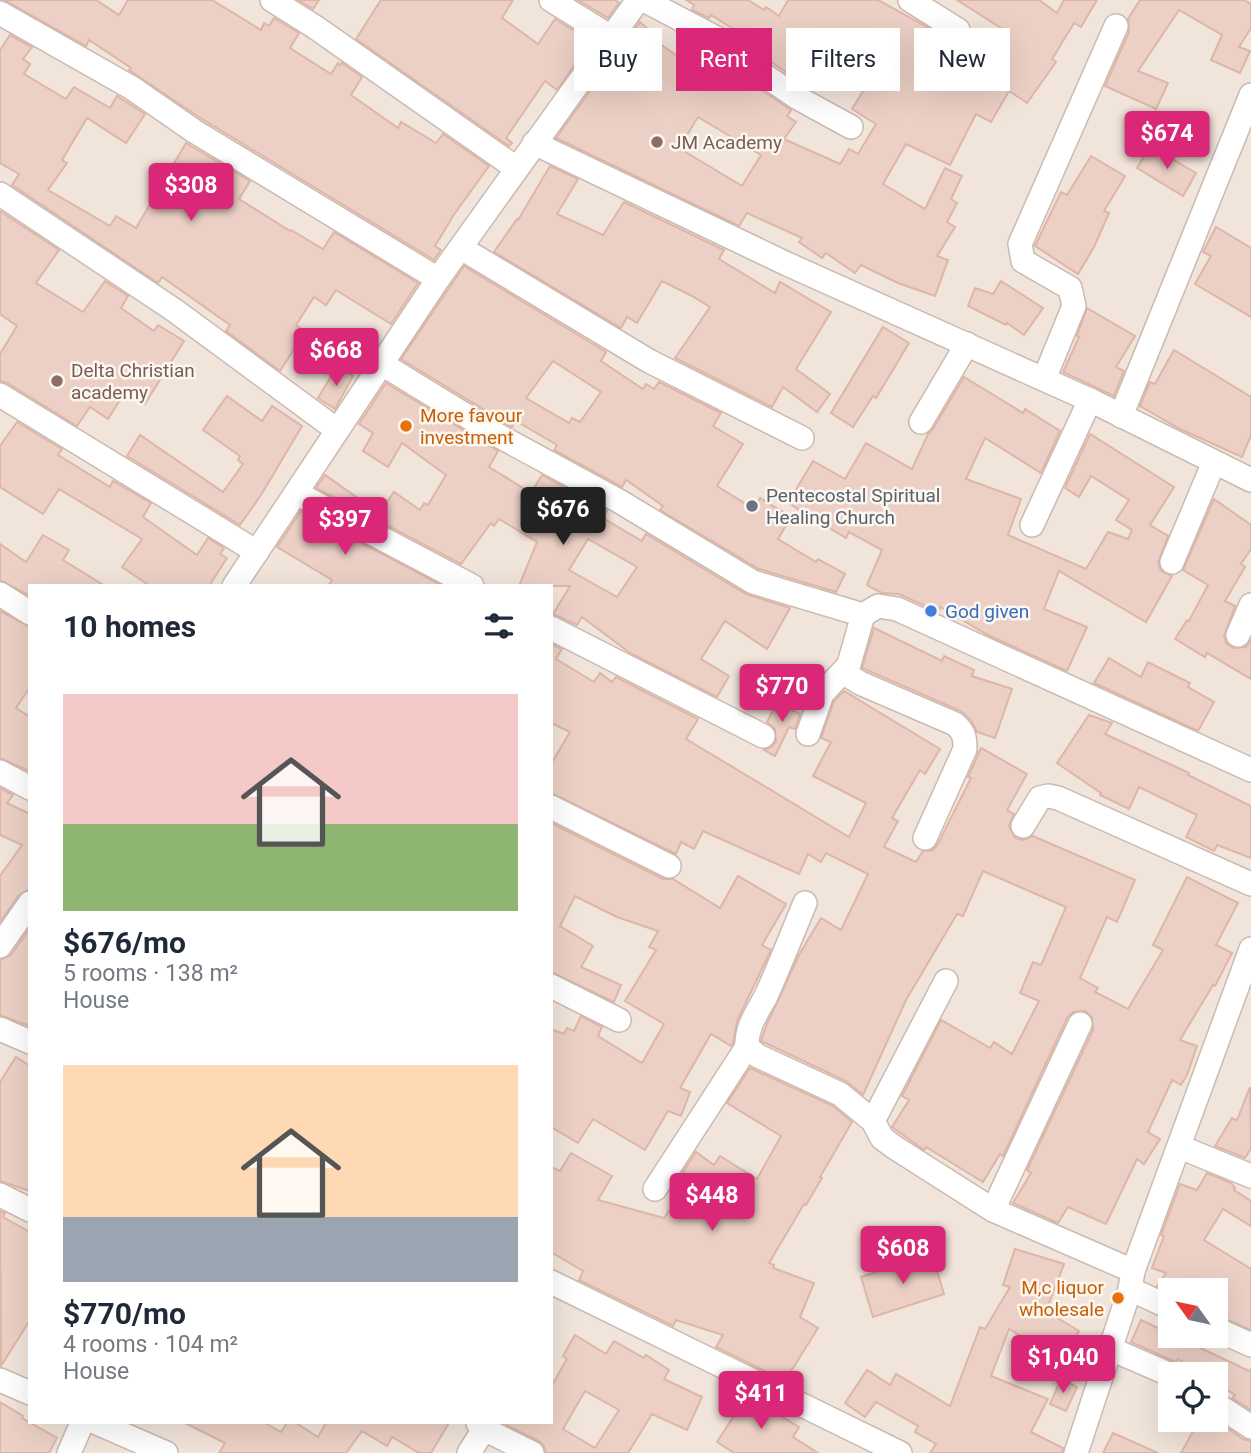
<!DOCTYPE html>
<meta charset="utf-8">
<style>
:root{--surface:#fff;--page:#f6f6f7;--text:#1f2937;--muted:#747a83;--accent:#db2777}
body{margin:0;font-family:Roboto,sans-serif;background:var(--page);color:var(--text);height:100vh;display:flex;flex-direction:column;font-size:26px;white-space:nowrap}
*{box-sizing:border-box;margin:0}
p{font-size:23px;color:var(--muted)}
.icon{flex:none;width:38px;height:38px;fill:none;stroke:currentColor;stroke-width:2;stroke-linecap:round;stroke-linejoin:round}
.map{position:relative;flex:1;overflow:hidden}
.details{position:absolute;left:28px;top:584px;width:525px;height:840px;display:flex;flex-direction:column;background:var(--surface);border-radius:0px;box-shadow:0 7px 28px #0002}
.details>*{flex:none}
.hud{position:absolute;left:574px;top:28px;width:570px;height:63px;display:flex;gap:14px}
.needle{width:46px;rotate:303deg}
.tools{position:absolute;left:1158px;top:1278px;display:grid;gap:14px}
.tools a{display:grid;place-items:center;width:70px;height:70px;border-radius:0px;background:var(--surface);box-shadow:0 7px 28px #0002;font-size:35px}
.price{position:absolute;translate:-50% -60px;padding:0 16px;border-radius:7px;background:var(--accent);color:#fff;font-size:23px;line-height:46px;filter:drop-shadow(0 2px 4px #0008)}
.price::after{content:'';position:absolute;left:50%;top:42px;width:21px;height:16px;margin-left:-10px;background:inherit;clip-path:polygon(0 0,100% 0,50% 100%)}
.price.on{background:#222;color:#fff}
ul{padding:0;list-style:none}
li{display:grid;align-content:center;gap:14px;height:371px;padding:0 35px}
li span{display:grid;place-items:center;height:217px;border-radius:0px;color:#555}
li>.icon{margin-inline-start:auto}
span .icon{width:126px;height:126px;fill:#fffc;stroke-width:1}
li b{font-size:30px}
h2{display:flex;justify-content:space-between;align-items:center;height:84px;padding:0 35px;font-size:30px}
.chip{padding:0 24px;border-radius:0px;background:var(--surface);box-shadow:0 7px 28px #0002;font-size:24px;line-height:63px}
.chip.on{background:var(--accent);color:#fff}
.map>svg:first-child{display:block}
.residential{fill:#f1e4da;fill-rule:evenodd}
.building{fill:#ecd0c5;stroke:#ddb6a8;stroke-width:2;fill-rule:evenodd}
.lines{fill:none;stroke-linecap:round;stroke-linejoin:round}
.street-casing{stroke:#cbbab1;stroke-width:26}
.street{stroke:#fff;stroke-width:23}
.education-dot{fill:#8d6e63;stroke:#fdf7f1;stroke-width:2.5}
.food-dot{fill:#e8710a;stroke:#fdf7f1;stroke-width:2.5}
.worship-dot{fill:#6b7280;stroke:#fdf7f1;stroke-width:2.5}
.shop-dot{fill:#3f7fe0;stroke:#fdf7f1;stroke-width:2.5}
.labels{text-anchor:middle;stroke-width:5;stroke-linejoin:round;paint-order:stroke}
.education-label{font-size:19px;fill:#785e54;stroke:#fdf7f1;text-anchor:start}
.food-label{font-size:19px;fill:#c56008;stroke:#fdf7f1;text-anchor:start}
.worship-label{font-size:19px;fill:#5b616d;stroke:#fdf7f1;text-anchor:start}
.shop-label{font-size:19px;fill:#366cbe;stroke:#fdf7f1;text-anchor:start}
</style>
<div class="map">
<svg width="1251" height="1453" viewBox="0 0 1251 1453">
<rect width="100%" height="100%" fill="#faf2ea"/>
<!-- residential -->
<path class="residential" d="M0,0H1251V1453H0ZM30,586H551V1423H30ZM1171,1290H1216V1335H1171ZM1171,1374H1216V1419H1171Z"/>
<!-- building -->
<g class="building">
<path d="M4,0H96L119,15L128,0H212L261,30L264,23L269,26L274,18L299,33L290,48L331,74L338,63L340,65L342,63L362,77L351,95L398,128L401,122L436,143L443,134L489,166L453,216L435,246L441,250L434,260L202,119L129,70L131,68L89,40L86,46Z"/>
<path d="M298,0H319L313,9Z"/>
<path d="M381,0H513L502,18L538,44L555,19L591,41L557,90L545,81L506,138L512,143L509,146L356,39Z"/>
<path d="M578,0H615L619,3L608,18Z"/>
<path d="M686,0H748L764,10L766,7L779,16L788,0H878L931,29L929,32L988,64L1004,30L957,0H1039L1057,13L1064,0H1097L1081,27L1074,23L1052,59L1056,62L1027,103L1009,91L991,122L976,114L950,165L906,144L883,184L925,209L945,168L962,176L951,199L957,203L947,222L955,227L937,256L948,260L935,296L898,283L861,265L855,273L826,253L822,258L799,242L802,238L747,213L739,226L556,138L640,22L650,31L647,35L689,64L693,58L711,69L717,60L791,110L787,116L796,122L784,139L840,164L849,149L858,154L876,124L852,109L868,83L856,76L861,67L828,49L806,86L757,52L761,46L711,15L709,18L692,10L694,5ZM698,117L761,155L742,186L679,148Z"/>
<path d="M1140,0H1244L1251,4V28L1239,47L1250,51L1240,73L1211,60L1222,35L1179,10L1138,71L1168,83L1156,109L1105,86L1129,32L1128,19Z"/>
<path d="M10,35L32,47L23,59L30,64L24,74L66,99L74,87L110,108L117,96L145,114L126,143L87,118L62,160L67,163L48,190L110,226L116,216L136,228L186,143L250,181L239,199L290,231L291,230L323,249L334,232L418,283L391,324L336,290L326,305L314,297L296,325L305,332L280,371L226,331L230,325L162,277L158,283L12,185L19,174L0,163V50Z"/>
<path d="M1150,146L1196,173L1183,196L1137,168Z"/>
<path d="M1091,156L1125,176L1104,211L1109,213L1094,247L1078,274L1035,246L1061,192L1067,195Z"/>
<path d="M550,166L578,179L557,214L603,235L624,202L724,250L719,259L775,293L780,282L831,312L796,369L830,394L817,412L783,387L772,407L675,358L710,307L692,296L662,281L637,323L627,317L621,328L494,252L517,219L518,220Z"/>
<path d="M0,211L59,250L36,283L83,312L105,281L128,296L121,308L154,331L158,325L184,341L145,404L125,392L108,419L90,407L77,426L7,383L0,381V354L17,326L0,314Z"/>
<path d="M1216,227L1251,248V317L1195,284L1211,256L1203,252Z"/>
<path d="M464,266L606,352L601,361L643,389L646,384L654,389L659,382L721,413L713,426L743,444L717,486L754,509L760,498L791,517L778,539L816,562L818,559L845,574L836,592L759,569L660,510L663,506L626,480L622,487L554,450L557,445L516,421L512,427L401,359ZM553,361L601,392L580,422L572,418L569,423L526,398Z"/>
<path d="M1001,281L1043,308L1024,335L1007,323L1006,325L968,306L975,288L993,294Z"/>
<path d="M1087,308L1135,336L1116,367L1124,371L1114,396L1063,372L1079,337L1077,336Z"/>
<path d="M883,327L909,343L876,398L873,396L853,427L831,413Z"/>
<path d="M1174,350L1251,397V435L1242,457L1180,429L1140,406L1150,382L1155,384Z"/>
<path d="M337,367L353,376L335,409L318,398Z"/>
<path d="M964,377L1023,413L1025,409L1060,431L1041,473L985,438L966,479L1021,499L1008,535L1086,569L1108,532L1128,539L1132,530L1116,520L1129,500L1091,476L1079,497L1065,488L1090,434L1174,487L1150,525L1168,536L1158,563L1161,571L1172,576L1146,622L1059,571L1044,609L1087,627L1067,671L988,635L940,607L938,612L899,594L882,593L870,587L867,585L882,550L849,532L846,538L788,503L813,461L845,479L866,443L912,469L928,434L933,429Z"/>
<path d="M386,383L498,451L489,467L531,493L542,475L607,511L603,518L642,541L646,534L746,594L790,608L767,649L725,621L701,659L729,676L717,697L630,653L582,617L577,625L553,614L570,586H519L537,542L499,519L494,526L491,523L461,564L316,488L325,475L379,513L394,492L420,510L424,503L428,505L446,475L402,443L388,467L363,451L373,433L359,424ZM588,539L637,567L617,597L569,570Z"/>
<path d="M227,396L262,421L272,406L302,426L261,495L240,525L127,456L140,435L223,492L243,464L238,460L240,456L203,430Z"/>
<path d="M17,422L62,449L58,455L110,487L113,481L151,503L143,517L197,555L208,538L224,548L220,554L227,558L209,586H150L122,567L142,539L59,489L43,514L0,487V446Z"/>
<path d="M1214,499L1251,525V549L1241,564L1245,567L1225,601L1235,606L1224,636L1226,643L1233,648L1246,647L1251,640V679L1207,653L1205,657L1175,639L1187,620L1189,621L1208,585L1183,570Z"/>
<path d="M301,511L443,586H328L332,580L277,547Z"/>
<path d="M43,535L69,550L63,560L105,586H30V596L0,580V544L26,562Z"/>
<path d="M0,611L30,627V687L16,708L30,717L29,771L0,758Z"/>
<path d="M874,628L942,661L944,656L974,670L972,676L1012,689L995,738L977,732L971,720L961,711L862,668Z"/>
<path d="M551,644L562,649L556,659L594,682L600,673L612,682L616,677L698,719L686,739L849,837L866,803L813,776L831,742L821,738L834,701L844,691L940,749L925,774L920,770L892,818L898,821L884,847L916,862L923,851L933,850L938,844L971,778L968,777L981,748L1027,774L1007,810L1014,814L1009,826L1015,838L1023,840L1033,836L1135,880L1117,922L1107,917L1080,978L1098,988L1095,992L1128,1009L1163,950L1153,945L1187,877L1238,903L1216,945L1232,953L1215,986L1213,985L1180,1040L1197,1046L1187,1075L1181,1085L1172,1080L1148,1132L1160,1139L1144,1164L1137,1159L1106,1224L1068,1207L1058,1223L1013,1203L1031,1173L1027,1170L1093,1030L1092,1017L1085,1011L1073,1012L1067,1018L1003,1156L1000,1154L983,1182L926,1147L924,1150L892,1127L909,1100L902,1096L941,1020L990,1048L994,1042L1012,1054L1039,1001L1020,993L1033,962L1041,965L1066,907L983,871L963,916L957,914L906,1000L863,1095L846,1081L761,1041L766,1026L799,955L821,918L841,930L868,874L826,853L821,862L808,854L799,874L703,831L694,849L681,842L676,854L551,793V764L570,732L551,723Z"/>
<path d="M1109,658L1141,677L1148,662L1190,683L1188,687L1214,702L1198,731L1094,683Z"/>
<path d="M777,702L800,714L795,729L789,727L775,756L764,750L771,747L776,742L775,729L767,722Z"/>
<path d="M1089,715L1112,723L1105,734L1189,773L1188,775L1251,806V858L1217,845L1214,851L1186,837L1197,815L1139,787L1129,809L1100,795L1101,793L1057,763Z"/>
<path d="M0,788L13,795L7,803L30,814V889L19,895L0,922V876L22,845L0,835Z"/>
<path d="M551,823L663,879H673L720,908L738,876L786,904L762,945L771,950L737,1021L733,1043L731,1046L711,1034L680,1088L690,1092L681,1116L668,1111L645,1150L593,1119L578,1143L551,1127V1029L564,1034L567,1028L574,1031L581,1016L602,1027L598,1036L642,1063L664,1024L625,1001L656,950L649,947L658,931L617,917L575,896L560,926L593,946L581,967L621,985L614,1002L551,972Z"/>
<path d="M30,928V1021L27,1025L0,1015V960L11,955Z"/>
<path d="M16,1057L30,1066V1191L0,1181V1082Z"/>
<path d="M750,1068L833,1106L852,1122L820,1177L822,1178L806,1205L804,1204L769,1263L774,1265L773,1268L814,1283L800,1317L818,1328L785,1381L716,1347L723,1335L676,1320L673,1326L579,1280L583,1271L551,1252V1167L560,1171L571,1153L612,1176L598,1200L664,1218L669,1211L682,1218L702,1186L683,1172L696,1152L714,1165L720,1156L757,1179L781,1136L727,1103Z"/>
<path d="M1250,1087L1251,1148L1245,1158L1215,1146L1232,1118L1237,1120Z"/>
<path d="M1207,1173L1231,1183L1235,1188L1234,1190L1251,1201V1226L1223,1209L1204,1240L1251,1269V1330L1216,1315V1290H1165L1157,1286L1166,1273L1152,1268L1164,1236L1161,1235L1180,1184L1197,1190Z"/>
<path d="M0,1211L5,1213L3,1217L30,1232V1320L1,1366Z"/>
<path d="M1015,1249L1064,1264L1046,1311L1079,1331L1062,1361L1009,1329L991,1376L1048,1399L1031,1432L1063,1448L1062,1453H930L936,1444L915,1432L918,1426L876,1402L865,1417L845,1403L867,1370L890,1385L896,1374L950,1406L980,1327L985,1329L1010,1287L1003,1285Z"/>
<path d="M932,1254L944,1294L873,1317L861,1277Z"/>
<path d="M1141,1320L1249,1371L1251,1369V1410L1232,1398L1235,1395L1216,1383V1374H1201L1178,1359L1176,1362L1131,1342Z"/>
<path d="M575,1335L606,1354L614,1341L644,1358L646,1355L669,1370L664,1379L702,1397L687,1430L652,1414L628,1453H546L544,1446L539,1441L506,1425L508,1423H551V1387L567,1359L563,1356ZM585,1391L619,1410L595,1448L563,1429Z"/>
<path d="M1061,1379L1077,1387L1066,1411L1050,1404Z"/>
<path d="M748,1394L770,1405L768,1408L799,1427L793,1437L818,1453H734L717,1442Z"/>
<path d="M0,1402L23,1416L22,1418L57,1438L49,1453H0Z"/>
<path d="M1200,1419H1214L1243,1439L1251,1441V1453H1181Z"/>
<path d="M185,1423H265L281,1432L287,1423H296L318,1437L326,1423H449L431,1453H419L392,1437L387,1446L362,1431L346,1453H219L225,1443Z"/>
<path d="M1113,1433L1158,1453H1103Z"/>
</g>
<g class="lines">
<defs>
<g id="street">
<path d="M272,0L315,27L516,168"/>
<path d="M551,0L611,37"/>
<path d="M644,0L718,39L758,71L798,98L851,127"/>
<path d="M910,0L958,30"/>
<path d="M0,13L132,88L194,131L438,279"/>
<path d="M534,143L787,264L1090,400L1251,480"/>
<path d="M0,194L174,310L337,430"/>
<path d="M461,248L649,361L802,438"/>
<path d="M382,364L501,437L619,501L753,582L863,615"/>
<path d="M1044,379L1074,306L1070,288L1023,261L1020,244L1116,26"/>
<path d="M0,395L257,552"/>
<path d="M1121,416L1251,95"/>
<path d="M921,422L967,344"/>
<path d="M296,493L472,586"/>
<path d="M1032,525L1090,400"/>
<path d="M1172,562L1214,462"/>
<path d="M234,586L438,279L638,0"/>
<path d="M0,594L30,613"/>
<path d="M551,628L763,736"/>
<path d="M1238,635L1251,605"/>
<path d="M808,734L822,694L846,668"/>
<path d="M0,772L30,788"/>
<path d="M551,807L669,866"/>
<path d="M1023,826L1040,798L1048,796L1058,798L1251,884"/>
<path d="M925,838L965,749C965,737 964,732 955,724L860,683L852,678L847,671L863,615L878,606L897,609L1251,770"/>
<path d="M805,903C792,934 780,965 766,996C757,1013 746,1027 747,1047L758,1056L840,1094L873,1121L882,1138L894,1147L993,1210L1133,1271"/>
<path d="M0,946L30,903"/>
<path d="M551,986L619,1020"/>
<path d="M0,1029L30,1042"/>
<path d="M873,1121L946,981"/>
<path d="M1180,1147L1251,1176"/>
<path d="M655,1189L747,1047"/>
<path d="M0,1195L30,1210"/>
<path d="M993,1210L1080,1024"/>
<path d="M551,1282L900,1453"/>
<path d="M1130,1289L1171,1308"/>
<path d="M1216,1329L1251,1345"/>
<path d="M1111,1349L1171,1375"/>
<path d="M0,1380L30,1393"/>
<path d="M1216,1404L1251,1427"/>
<path d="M97,1423L166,1453"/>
<path d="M478,1423L484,1429L532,1453"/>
<path d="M69,1453L82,1423"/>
<path d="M469,1453L484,1429"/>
<path d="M1076,1453L1130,1289L1133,1271L1251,949"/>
</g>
</defs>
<!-- street casing -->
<use href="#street" class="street-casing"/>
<!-- street -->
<use href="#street" class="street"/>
</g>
<!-- markers -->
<g class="education-dot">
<circle cx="657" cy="142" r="7"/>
<circle cx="57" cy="381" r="7"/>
</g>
<g class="food-dot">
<circle cx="406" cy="426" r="7"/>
<circle cx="1118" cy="1298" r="7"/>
</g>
<circle class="worship-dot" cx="752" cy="506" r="7"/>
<circle class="shop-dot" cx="931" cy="611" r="7"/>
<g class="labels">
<!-- education labels -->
<g class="education-label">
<text x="671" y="149">JM Academy</text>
<text x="71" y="377">Delta Christian<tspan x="71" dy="22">academy</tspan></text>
</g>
<!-- food labels -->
<g class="food-label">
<text x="420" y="422">More favour<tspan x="420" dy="22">investment</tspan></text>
<text x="1104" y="1294" text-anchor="end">M,c liquor<tspan x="1104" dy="22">wholesale</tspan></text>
</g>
<!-- worship labels -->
<g class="worship-label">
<text x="766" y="502">Pentecostal Spiritual<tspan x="766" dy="22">Healing Church</tspan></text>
</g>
<!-- shop labels -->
<g class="shop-label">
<text x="945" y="618">God given</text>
</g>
</g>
</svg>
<div class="tools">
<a><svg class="needle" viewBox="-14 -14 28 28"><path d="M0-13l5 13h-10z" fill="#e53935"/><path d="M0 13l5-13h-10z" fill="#747a83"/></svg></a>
<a><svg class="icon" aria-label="locate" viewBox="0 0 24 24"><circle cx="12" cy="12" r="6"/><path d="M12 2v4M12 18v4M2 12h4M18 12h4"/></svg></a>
</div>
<b class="price" style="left:1167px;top:171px">$674</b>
<b class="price" style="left:191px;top:223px">$308</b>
<b class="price" style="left:336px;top:388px">$668</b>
<b class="price on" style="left:563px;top:547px">$676</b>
<b class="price" style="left:345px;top:557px">$397</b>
<b class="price" style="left:782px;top:724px">$770</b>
<b class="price" style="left:712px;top:1233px">$448</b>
<b class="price" style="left:903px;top:1286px">$608</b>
<b class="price" style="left:1063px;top:1395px">$1,040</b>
<b class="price" style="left:761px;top:1431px">$411</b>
<div class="hud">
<a class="chip">Buy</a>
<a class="chip on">Rent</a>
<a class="chip">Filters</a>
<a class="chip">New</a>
</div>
<section class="details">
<h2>10 homes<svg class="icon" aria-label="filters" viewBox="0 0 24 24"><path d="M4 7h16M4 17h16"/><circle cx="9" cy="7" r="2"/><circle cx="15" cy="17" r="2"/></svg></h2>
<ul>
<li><span style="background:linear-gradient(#f6c9c9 60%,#8fb573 0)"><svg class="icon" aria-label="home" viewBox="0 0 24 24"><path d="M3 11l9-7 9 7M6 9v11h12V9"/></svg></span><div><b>$676/mo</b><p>5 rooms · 138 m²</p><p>House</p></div></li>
<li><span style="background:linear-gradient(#ffd9b3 70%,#9aa5b1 0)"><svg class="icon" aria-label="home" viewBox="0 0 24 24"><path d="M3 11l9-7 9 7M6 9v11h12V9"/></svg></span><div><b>$770/mo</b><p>4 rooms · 104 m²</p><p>House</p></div></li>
</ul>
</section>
</div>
